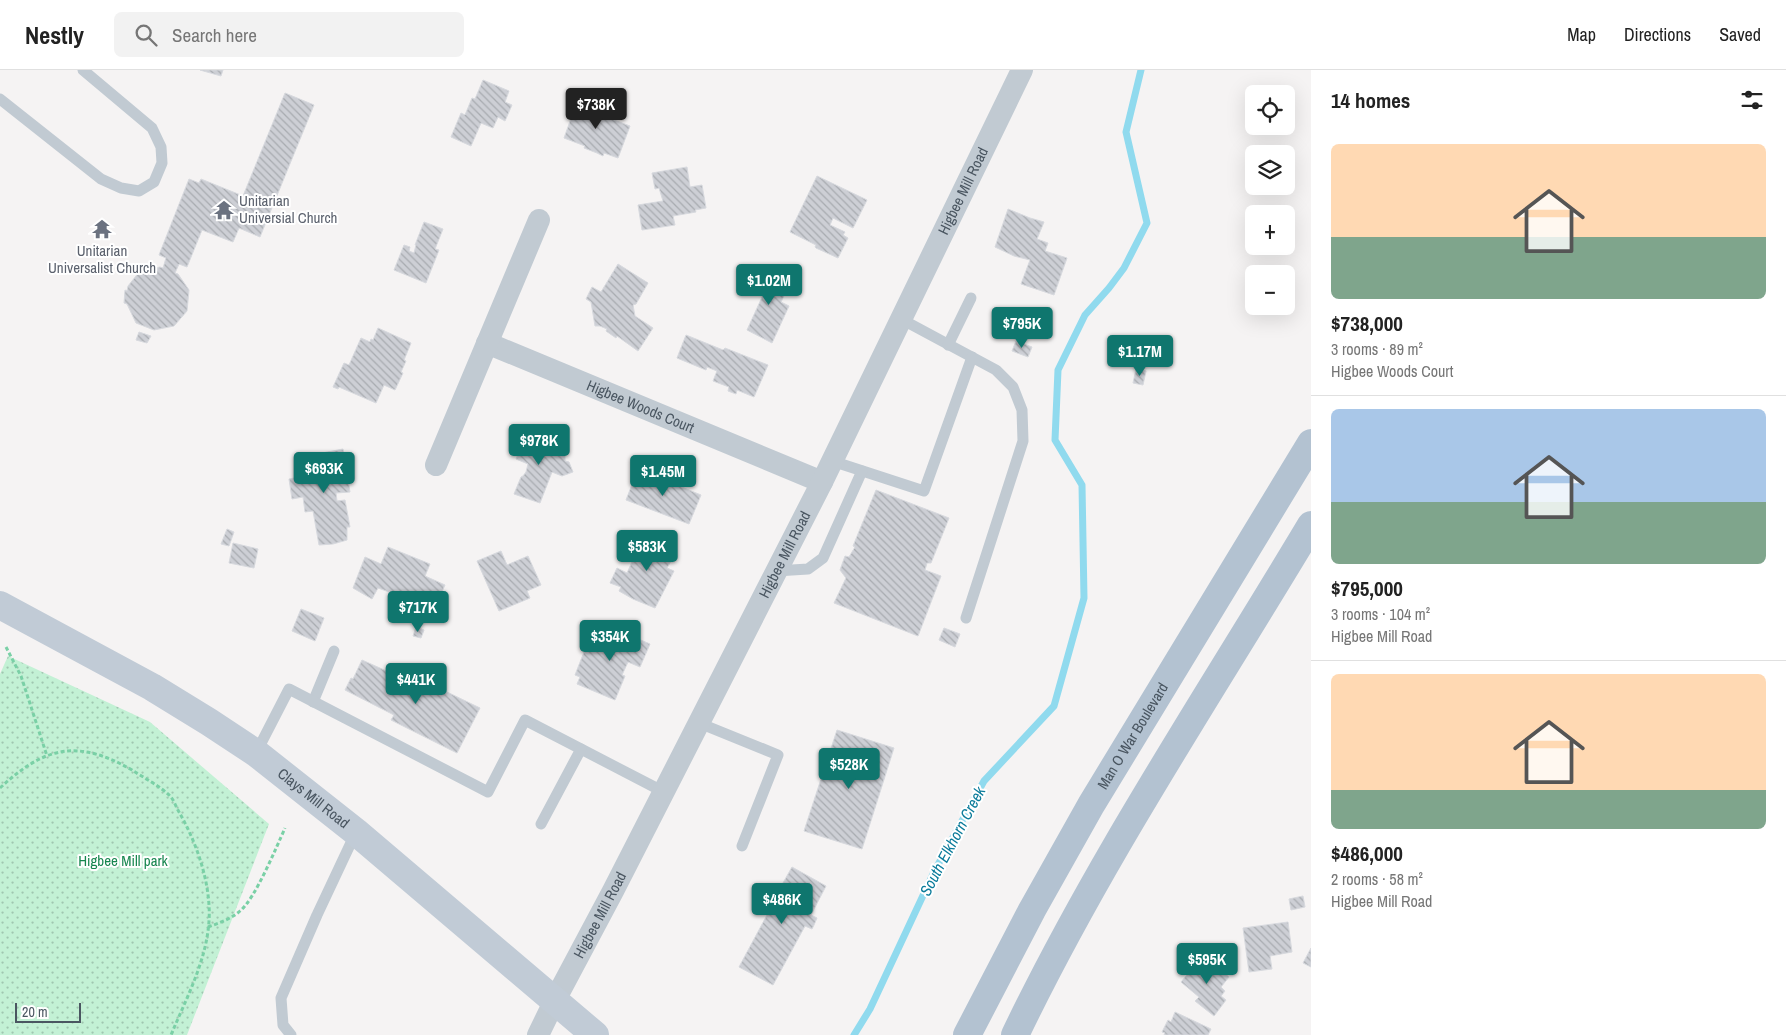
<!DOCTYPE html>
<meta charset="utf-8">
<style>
:root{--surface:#fff;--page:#f2f2f2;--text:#222;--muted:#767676;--line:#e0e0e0;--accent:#0f766e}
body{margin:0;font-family:"Archivo Narrow",sans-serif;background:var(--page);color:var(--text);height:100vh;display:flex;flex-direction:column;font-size:19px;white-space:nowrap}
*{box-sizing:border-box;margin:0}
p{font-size:16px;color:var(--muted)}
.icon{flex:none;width:28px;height:28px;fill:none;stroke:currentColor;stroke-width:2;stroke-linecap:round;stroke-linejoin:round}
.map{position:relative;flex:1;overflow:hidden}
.drawer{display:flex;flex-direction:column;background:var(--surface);width:475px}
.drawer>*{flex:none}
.controls{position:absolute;left:1245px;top:15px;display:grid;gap:10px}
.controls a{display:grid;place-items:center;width:50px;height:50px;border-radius:8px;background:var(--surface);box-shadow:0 5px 20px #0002;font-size:25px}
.scale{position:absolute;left:15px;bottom:12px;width:66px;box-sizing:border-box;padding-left:5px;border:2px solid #4a5661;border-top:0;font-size:14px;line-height:18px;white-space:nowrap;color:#4a5661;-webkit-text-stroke:4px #fff;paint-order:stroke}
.price{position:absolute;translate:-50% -42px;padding:0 11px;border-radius:5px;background:var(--accent);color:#fff;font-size:16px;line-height:32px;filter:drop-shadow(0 1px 2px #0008)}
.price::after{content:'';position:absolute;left:50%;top:30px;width:15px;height:11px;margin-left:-8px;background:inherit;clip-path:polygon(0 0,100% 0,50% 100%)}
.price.selected{background:#222;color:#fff}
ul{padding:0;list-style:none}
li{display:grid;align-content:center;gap:10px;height:265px;padding:0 20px}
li+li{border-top:1px solid var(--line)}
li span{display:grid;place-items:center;height:155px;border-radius:8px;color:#555}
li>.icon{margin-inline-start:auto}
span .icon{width:90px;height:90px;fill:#fffc;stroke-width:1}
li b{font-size:21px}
h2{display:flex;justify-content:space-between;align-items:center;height:60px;padding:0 20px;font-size:21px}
header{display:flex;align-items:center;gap:30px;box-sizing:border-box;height:70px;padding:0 25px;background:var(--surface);border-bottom:1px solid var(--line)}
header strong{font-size:24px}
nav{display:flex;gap:28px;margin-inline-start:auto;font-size:18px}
.search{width:350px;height:45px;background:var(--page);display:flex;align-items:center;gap:12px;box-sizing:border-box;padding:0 18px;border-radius:8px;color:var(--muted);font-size:19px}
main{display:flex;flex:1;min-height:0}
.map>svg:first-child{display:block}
.park{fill:url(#park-dots)}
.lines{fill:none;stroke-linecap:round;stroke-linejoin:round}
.stream{stroke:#90daee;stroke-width:7}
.building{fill:url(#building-back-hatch);stroke:#d7d9de}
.path{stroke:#7ad0a6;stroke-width:3;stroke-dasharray:4 2.5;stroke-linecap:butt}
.lane{stroke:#c1cad2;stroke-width:11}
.street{stroke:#c1cad2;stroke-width:22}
.secondary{stroke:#c1cbd6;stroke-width:28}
.primary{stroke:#b3c2d1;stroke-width:28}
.labels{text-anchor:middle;stroke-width:4;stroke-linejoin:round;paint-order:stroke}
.street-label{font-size:15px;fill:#4a5661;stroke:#fff}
.worship-label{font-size:15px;fill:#5b616d;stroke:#fff;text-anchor:start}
.park-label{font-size:15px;fill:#17864f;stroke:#fff}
.water-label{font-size:16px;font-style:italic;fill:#0c7c9b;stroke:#fff}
</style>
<header>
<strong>Nestly</strong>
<div class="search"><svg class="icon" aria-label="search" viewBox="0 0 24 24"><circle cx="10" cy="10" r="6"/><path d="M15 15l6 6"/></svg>Search here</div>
<nav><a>Map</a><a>Directions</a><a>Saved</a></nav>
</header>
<main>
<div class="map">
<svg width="1311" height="965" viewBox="0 0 1311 965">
<defs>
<pattern id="park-dots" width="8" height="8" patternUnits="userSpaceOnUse" patternTransform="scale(1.25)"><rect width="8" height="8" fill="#c3f1d5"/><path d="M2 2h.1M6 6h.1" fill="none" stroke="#a0c6b0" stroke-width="1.8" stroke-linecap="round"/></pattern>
<pattern id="building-back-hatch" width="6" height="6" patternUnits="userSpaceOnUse" patternTransform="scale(1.25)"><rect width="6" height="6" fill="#cdcfd5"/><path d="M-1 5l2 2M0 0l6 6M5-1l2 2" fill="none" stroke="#a8abb0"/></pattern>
</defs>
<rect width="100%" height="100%" fill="#f5f3f3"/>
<!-- park -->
<path class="park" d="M8,586L150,652L269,754L187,965H0V604Z"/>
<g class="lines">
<!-- stream -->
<path class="stream" d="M854,965L870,939L934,802L984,711L1054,636L1084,528L1082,415L1055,370L1058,300L1085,245L1109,218L1124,198L1147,153L1126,62L1141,0"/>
</g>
<!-- building -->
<g class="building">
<path d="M200,0H223L221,6Z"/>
<path d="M483,10L509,21L505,32L512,35L505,51L498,47L493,58L481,53L471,76L451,67L461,43L465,45L472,28L475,29Z"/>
<path d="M285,23L314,35L260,167L239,158L233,172L202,160L187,197L179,194L175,203L178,204L189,220L187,241L174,256L154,260L136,253L127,234L124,233L125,220L127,221L128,216L140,201L160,197L163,198L166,188L159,185L189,109L199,113L201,109L243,126Z"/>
<path d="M579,26L591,31L588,37L599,41L598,44L630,56L618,88L604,83L603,86L597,83L584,78L585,76L564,68Z"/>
<path d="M687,97L690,117L702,115L706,138L695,140L696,142L673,146L675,155L642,160L638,135L663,131L659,118L655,119L652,103Z"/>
<path d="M817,106L867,130L853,158L833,148L830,155L845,162L843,165L848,168L838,188L816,178L815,177L816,175L790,162Z"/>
<path d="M1008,139L1030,148L1044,152L1037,169L1048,173L1045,181L1067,188L1054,225L1021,214L1030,190L1014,186L995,177Z"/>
<path d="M424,152L443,159L435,179L439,180L426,213L394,200L404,175L410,177L409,181L414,183L416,175H415Z"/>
<path d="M618,194L648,213L636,234L633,235L635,246L653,258L638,281L617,266L616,268L606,261L607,259L600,256H595L591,232L586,229L592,217L601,222Z"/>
<path d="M760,199L790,213L781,232L789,236L772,273L747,260L763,225L751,219Z"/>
<path d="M378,258L411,273L404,290L406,291L401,302L403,303L395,320L384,315L376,333L339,317L338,319L333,317L344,293L349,295L361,268L370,272L371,269L373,270Z"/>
<path d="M139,262L151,266L147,273L136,270Z"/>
<path d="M686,265L723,280L725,278L768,295L754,327L737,320L736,324L728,321L729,317L713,311L717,301L707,297L706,300L677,288Z"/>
<path d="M1016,271L1032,277L1028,287L1012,281Z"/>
<path d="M1136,299L1146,301L1143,315L1133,313Z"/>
<path d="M537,359L544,375L552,378L560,375L565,378V391L569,392L573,402L562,406L552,402L540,433L514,424L521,407L523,406L526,402L528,394L516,389L521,377L517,368Z"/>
<path d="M343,379L350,422L336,423L337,431L345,430L350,457H347V470L333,474L319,475L313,441L305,442L303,427L292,429L289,409L300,407L296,388Z"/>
<path d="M638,399L701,425L689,454L626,430Z"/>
<path d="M876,420L949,448L931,493H927L925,500L941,506L918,566L834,533L846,508L840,500L845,486L849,487L855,477L853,476Z"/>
<path d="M227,459L234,462L229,476L221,474Z"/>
<path d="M645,463L676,478L673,483L675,484L667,498L674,501L655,538L633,529L619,521L621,517L610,513L617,498L627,503Z"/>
<path d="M233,473L258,479L254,498L229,493Z"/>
<path d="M388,477L430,494L425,506L445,515L429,551L402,539L404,536L400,535L401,531L391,526L392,523L378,518L372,529L353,518L365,487L381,494Z"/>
<path d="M501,481L507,495L528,486L541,515L527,521L530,528L499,541L477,491Z"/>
<path d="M301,539L324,548L315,571L292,561Z"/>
<path d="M608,556L650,574L640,597L628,592L622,605L625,606L615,630L577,614L580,607L575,605L584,582H585L591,569L601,573Z"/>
<path d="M416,557L424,560L421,568L413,566Z"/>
<path d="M944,558L960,564L955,577L939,570Z"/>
<path d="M362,590L411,612L414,606L480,638L457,683L391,650L394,645L345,620L351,608L353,609Z"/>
<path d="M837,660L894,678L862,779L804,761Z"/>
<path d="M792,797L826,816L811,845L817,848L814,855L812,859L805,856L773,915L739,897L767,845L756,839L765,822L775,827Z"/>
<path d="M1303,826L1305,837L1291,840L1289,829Z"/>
<path d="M1288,852L1292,882L1270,886L1272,899L1249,902L1243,858Z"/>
<path d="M1311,878V897L1303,893Z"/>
<path d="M1203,886L1229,907L1221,917L1225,921L1221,926L1226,930L1214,946L1195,931L1199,927L1181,912Z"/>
<path d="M1175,942L1211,959L1208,965H1164L1165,963L1162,962L1168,950L1171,952Z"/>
</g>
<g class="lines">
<!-- path -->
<g class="path">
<path d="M6,577L21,606L47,686"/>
<path d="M0,718C45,676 78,669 132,700C144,708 160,716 170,726C174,730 176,737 179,742C195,770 207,803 209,835C212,881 188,924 171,965"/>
<path d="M208,857C219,853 231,849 240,841C255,829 276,778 285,758"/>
</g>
<!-- lane -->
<g class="lane">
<path d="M0,29L101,109L121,118L139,121L154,112L162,93L161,77L152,58L83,0"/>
<path d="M901,249L996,300L1013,317L1022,340L1023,371L966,548"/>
<path d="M948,275L971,228"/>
<path d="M832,391L924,421L972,287"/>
<path d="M776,501L808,499L823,488L862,401"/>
<path d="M313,632L334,581"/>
<path d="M699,653L778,685L742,776"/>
<path d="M256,683L289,619L488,722L525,650L664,722"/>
<path d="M541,754L581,679"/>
<path d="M291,965L283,955L281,928L317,845L356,762"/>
</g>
<!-- street -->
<g class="street">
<path id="s1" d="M487,273L822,412"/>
<path d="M436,395L539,150"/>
<path id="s2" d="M538,965L555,930L613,821L822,412L1022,0"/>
</g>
<!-- secondary -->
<path class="secondary" id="s3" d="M0,535L152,617L209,652L256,683L356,762L595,965"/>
<!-- primary -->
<g class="primary">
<path id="s4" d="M967,965L1032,840L1091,735L1311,373"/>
<path d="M1015,965C1100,788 1210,624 1311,455"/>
</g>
</g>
<!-- icons -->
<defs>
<symbol id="temple-bare" viewBox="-9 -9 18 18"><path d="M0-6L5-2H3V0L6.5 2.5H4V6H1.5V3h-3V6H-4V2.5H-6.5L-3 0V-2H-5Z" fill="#6b7280" stroke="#fff" stroke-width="2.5" paint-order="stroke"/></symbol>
</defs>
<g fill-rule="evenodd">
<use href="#temple-bare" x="210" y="126" width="28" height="28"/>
<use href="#temple-bare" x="88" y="145" width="28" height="28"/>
</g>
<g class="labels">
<!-- street labels -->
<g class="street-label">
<text dy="5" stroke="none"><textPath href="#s2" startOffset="945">Higbee Mill Road</textPath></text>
<text dy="5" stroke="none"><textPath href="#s1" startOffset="166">Higbee Woods Court</textPath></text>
<text dy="5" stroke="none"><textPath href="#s2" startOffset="540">Higbee Mill Road</textPath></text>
<text dy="5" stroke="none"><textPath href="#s4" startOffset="342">Man O War Boulevard</textPath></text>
<text dy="5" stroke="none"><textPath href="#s3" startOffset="369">Clays Mill Road</textPath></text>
<text dy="5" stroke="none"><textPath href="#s2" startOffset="135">Higbee Mill Road</textPath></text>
</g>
<!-- worship labels -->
<g class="worship-label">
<text x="239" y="136">Unitarian<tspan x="239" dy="17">Universial Church</tspan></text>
<text x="102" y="186" text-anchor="middle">Unitarian<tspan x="102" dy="17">Universalist Church</tspan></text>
</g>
<!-- park labels -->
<g class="park-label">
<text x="123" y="796">Higbee Mill park</text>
</g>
<!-- water labels -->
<g class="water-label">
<text transform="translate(952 771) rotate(-62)" y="6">South Elkhorn Creek</text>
</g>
</g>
</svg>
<div class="controls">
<a><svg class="icon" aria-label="locate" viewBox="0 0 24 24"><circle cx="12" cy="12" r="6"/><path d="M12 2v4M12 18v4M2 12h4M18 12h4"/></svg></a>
<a><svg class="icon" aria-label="layers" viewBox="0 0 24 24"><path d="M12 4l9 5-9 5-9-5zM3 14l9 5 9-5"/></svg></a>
<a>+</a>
<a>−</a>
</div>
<div class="scale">20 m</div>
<b class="price selected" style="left:596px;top:60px">$738K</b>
<b class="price" style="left:769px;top:236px">$1.02M</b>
<b class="price" style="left:1022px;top:279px">$795K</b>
<b class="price" style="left:1140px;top:307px">$1.17M</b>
<b class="price" style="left:539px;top:396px">$978K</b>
<b class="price" style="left:324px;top:424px">$693K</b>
<b class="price" style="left:663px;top:427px">$1.45M</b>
<b class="price" style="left:647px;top:502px">$583K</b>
<b class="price" style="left:418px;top:563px">$717K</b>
<b class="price" style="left:610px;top:592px">$354K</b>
<b class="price" style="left:416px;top:635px">$441K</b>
<b class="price" style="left:849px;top:720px">$528K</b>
<b class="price" style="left:782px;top:855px">$486K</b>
<b class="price" style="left:1207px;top:915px">$595K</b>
</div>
<section class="drawer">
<h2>14 homes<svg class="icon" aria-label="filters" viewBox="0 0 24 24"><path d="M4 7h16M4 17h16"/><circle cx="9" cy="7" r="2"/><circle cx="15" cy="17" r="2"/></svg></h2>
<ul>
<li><span style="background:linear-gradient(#ffd9b3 60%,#7fa58c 0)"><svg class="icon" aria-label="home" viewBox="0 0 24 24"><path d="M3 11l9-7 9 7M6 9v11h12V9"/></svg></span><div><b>$738,000</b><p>3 rooms · 89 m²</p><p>Higbee Woods Court</p></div></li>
<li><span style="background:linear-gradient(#a9c7e8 60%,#7fa58c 0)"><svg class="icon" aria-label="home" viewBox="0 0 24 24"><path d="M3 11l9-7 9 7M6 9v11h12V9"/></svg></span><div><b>$795,000</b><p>3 rooms · 104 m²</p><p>Higbee Mill Road</p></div></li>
<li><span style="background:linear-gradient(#ffd9b3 75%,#7fa58c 0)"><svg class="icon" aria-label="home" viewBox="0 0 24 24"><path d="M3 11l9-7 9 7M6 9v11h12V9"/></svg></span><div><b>$486,000</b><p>2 rooms · 58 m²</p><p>Higbee Mill Road</p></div></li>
</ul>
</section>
</main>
